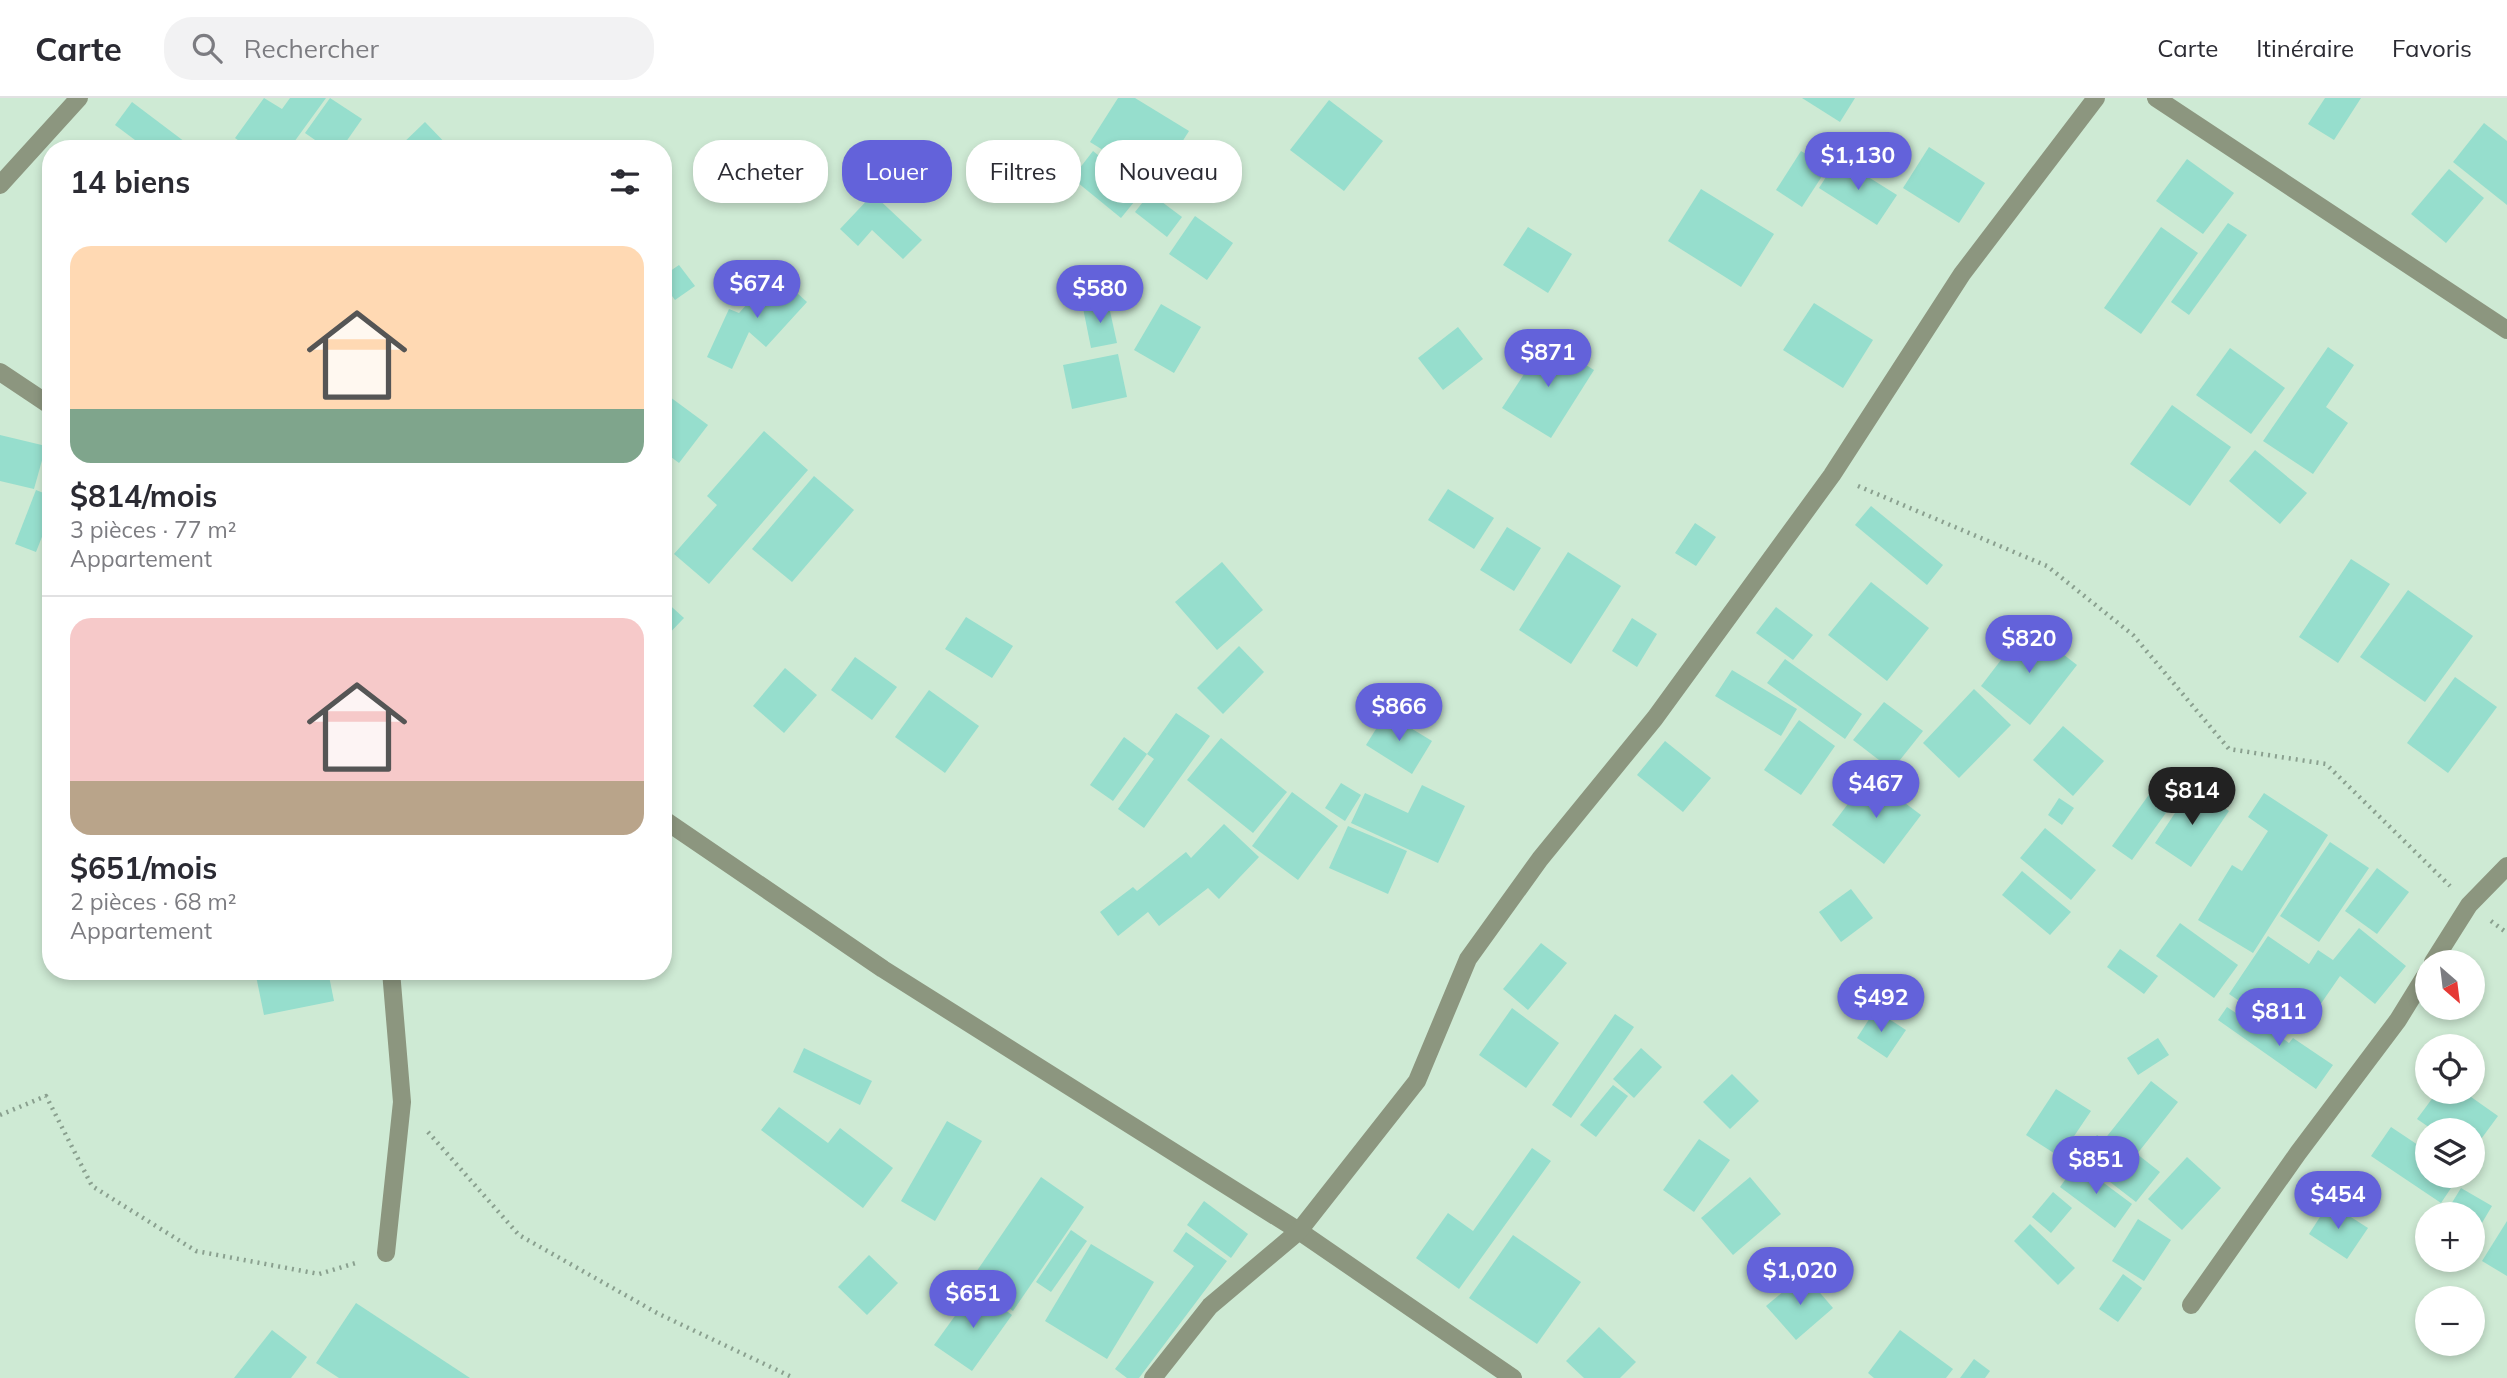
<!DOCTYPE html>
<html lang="fr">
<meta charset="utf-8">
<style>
:root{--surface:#fff;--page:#f2f2f3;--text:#2b2b33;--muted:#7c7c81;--line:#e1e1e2;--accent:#6362da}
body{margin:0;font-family:Mulish,sans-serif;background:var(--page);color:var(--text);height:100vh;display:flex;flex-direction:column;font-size:26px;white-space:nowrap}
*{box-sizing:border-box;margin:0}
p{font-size:23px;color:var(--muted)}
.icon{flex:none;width:38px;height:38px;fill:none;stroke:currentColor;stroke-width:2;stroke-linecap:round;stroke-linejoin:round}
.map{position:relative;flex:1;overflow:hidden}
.sheet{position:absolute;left:42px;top:42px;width:630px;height:840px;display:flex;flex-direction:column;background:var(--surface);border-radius:28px;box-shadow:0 4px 10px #0003}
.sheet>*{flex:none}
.banner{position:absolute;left:693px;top:42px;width:665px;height:63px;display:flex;gap:14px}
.needle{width:46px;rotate:152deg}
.fabs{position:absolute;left:2415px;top:852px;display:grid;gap:14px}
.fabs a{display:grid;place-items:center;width:70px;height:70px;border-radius:50%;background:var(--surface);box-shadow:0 4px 10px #0003;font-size:35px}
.price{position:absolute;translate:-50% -60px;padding:0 16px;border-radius:24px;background:var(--accent);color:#fff;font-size:23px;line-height:46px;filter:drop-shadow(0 2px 4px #0008)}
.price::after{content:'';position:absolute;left:50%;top:42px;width:21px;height:16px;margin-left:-10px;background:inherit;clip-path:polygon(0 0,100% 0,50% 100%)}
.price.current{background:#222;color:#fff}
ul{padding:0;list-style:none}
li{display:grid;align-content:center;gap:14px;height:371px;padding:0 28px}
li+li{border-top:2px solid var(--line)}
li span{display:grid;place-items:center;height:217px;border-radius:21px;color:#555}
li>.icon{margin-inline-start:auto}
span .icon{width:126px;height:126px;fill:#fffc;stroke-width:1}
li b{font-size:30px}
h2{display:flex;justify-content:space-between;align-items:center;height:84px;padding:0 28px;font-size:30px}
.chip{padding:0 24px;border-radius:28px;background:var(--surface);box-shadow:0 4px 10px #0003;font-size:24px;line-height:63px}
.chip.current{background:var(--accent);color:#fff}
header{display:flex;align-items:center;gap:42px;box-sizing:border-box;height:98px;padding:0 35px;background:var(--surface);border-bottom:2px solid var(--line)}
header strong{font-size:33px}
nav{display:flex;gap:38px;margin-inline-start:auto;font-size:24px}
.search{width:490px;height:63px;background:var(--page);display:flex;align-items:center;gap:18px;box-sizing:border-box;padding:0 24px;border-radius:28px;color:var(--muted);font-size:26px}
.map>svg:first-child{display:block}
.building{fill:#96decd}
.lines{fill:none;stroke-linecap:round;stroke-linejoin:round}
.path{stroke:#8aa08f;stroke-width:4.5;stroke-dasharray:2 5;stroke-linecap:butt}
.minor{stroke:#8c967f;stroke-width:18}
</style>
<header>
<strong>Carte</strong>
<div class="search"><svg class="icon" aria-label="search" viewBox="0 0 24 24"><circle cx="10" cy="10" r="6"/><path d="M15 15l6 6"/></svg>Rechercher</div>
<nav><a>Carte</a><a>Itinéraire</a><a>Favoris</a></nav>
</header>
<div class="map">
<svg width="2507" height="1280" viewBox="0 0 2507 1280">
<rect width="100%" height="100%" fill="#ceead4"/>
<!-- building -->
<g class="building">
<path d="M264,0L282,11L290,0H326L289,51H250L235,40Z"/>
<path d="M330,0L362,21L341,51H328L305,35Z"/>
<path d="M1118,0H1135L1189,33L1156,85L1090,44Z"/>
<path d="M1802,0H1855L1840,24Z"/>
<path d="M2325,0H2361L2334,42L2308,26Z"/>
<path d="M1329,2L1383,43L1344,93L1290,52Z"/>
<path d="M132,4L185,44L180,51H147L115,27Z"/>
<path d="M425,24L451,51H397Z"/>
<path d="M2484,25L2507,43V107L2453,64Z"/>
<path d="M1929,49L1985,85L1959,125L1903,90Z"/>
<path d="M1093,53L1143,93L1121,120L1072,80Z"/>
<path d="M1801,53L1828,69L1802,109L1776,92Z"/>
<path d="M1838,60L1897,97L1877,127L1819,90Z"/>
<path d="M2187,61L2234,95L2203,136L2156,103Z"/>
<path d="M2449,71L2484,100L2446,145L2411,116Z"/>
<path d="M1701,91L1774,136L1741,189L1668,143Z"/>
<path d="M1150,95L1182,119L1167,139L1135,114Z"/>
<path d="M873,96L922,142L903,161L872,132L858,148L840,131Z"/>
<path d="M1195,118L1233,145L1207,182L1169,156Z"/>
<path d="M2228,125L2247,137L2189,217L2171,204Z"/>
<path d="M1528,129L1572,156L1548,195L1503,167Z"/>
<path d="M2161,129L2198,155L2141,236L2104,210Z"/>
<path d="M679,167L695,188L675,202L663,186V178Z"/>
<path d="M775,175L807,204L766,249L749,234L732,271L707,259L729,211L739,215Z"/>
<path d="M1108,204L1117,245L1091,250L1083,210Z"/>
<path d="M1814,205L1873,242L1843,290L1783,252Z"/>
<path d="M1161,206L1201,229L1174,275L1134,252Z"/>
<path d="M1458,229L1483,261L1443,292L1418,260Z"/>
<path d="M1546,242L1594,272L1551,340L1502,310Z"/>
<path d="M2328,249L2354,267L2326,309L2348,325L2313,376L2263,343Z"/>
<path d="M2230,250L2285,290L2251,336L2196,297Z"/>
<path d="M1118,256L1127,299L1072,311L1063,267Z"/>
<path d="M670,299L708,327L679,365L663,353V309Z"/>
<path d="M2172,307L2231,349L2190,408L2130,366Z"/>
<path d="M764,333L808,372L709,486L674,456L717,407L707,398Z"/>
<path d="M0,337L46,348L34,391L0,383Z"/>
<path d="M2255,352L2307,395L2280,426L2229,383Z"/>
<path d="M814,378L854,412L792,484L752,451Z"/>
<path d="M1448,391L1494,420L1474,451L1428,422Z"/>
<path d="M36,392L51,398V416L36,454L15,446Z"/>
<path d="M1871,408L1943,467L1927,487L1855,427Z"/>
<path d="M1695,425L1716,439L1696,468L1675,455Z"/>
<path d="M1507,429L1541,450L1514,493L1480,472Z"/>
<path d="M1568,454L1621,488L1571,566L1519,532Z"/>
<path d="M2351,461L2390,486L2338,565L2299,539Z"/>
<path d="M1222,464L1263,512L1217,552L1175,504Z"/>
<path d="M1871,484L1929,530L1887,583L1828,537Z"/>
<path d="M2408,492L2473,538L2425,604L2360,559Z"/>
<path d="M663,501L684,520L663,542Z"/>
<path d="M1776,509L1813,537L1793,562L1756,535Z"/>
<path d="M966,519L1013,548L992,580L945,551Z"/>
<path d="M1632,520L1657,536L1637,569L1612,553Z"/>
<path d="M2027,528L2077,567L2030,627L1981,588Z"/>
<path d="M1239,548L1264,574L1223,616L1197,590Z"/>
<path d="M855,559L897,589L872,622L831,592Z"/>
<path d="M1785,561L1862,616L1845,641L1767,585Z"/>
<path d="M785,570L817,597L784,635L753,608Z"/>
<path d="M1732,572L1797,611L1781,638L1715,598Z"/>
<path d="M2455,579L2497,609L2448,675L2407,645Z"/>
<path d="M1974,591L2011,627L1959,680L1923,645Z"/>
<path d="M929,592L979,628L945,675L895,639Z"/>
<path d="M1884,604L1923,633L1892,672L1853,642Z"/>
<path d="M1176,615L1210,638L1144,730L1118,711L1154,661L1147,656Z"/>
<path d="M1386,615L1432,643L1412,676L1366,647Z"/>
<path d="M1799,622L1835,648L1801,697L1764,672Z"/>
<path d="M2063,628L2104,663L2073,698L2033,662Z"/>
<path d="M1124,639L1147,656L1113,703L1090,687Z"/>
<path d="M1221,640L1287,694L1253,735L1187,682Z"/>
<path d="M1665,643L1711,680L1683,714L1637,677Z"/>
<path d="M2166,673L2186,687L2132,762L2112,748Z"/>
<path d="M1869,678L1921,717L1884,766L1832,727Z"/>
<path d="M1341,685L1361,697L1345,723L1325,710Z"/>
<path d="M1422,687L1465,708L1438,765L1351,725L1365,695L1408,715Z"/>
<path d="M2193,688L2229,713L2191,769L2155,745Z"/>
<path d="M1292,694L1338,728L1298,782L1252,748Z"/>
<path d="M2264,695L2328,737L2253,855L2198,822L2232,767L2242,773L2268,733L2248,719Z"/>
<path d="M2059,700L2074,710L2062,727L2048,717Z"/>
<path d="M1224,726L1259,759L1219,801L1208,790L1159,828L1148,814L1118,838L1100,814L1133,789L1137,793L1186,754L1191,760Z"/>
<path d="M1348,728L1407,753L1388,796L1329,770Z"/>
<path d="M2045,730L2096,772L2071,802L2020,760Z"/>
<path d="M2330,744L2369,770L2319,844L2280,818Z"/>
<path d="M2377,770L2409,794L2377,836L2345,813Z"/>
<path d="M2022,773L2071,814L2050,837L2002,797Z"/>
<path d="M1851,791L1873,820L1841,844L1819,814Z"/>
<path d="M2180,825L2238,867L2214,900L2156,858Z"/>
<path d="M2359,830L2406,868L2375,906L2340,878L2300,936L2280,923L2276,928L2229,896L2268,838L2309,866L2318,852L2333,862Z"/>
<path d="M1541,845L1567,865L1528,912L1503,891Z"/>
<path d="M2120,851L2158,878L2144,896L2107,869Z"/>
<path d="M255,873H328L334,903L264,917Z"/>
<path d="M2227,909L2239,917L2243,912L2289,945L2293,940L2333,967L2316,991L2218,922Z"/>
<path d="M1512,910L1559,945L1526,990L1479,957Z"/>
<path d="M1875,912L1906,932L1887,960L1857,940Z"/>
<path d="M1615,916L1634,929L1571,1020L1552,1007Z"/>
<path d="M2158,940L2169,957L2138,977L2127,960Z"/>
<path d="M804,950L872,983L860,1007L793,974Z"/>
<path d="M1641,950L1662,969L1634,1000L1613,981Z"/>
<path d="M1732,976L1759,1003L1730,1031L1703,1004Z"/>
<path d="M2151,983L2178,1004L2137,1056L2160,1074L2136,1104L2079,1060L2097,1037L2104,1042Z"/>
<path d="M1613,987L1628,998L1596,1039L1580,1027Z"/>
<path d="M2056,991L2091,1013L2060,1059L2026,1037Z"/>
<path d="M2437,994H2464L2498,1018L2473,1052V1032H2433L2417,1021Z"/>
<path d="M779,1009L828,1045L840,1030L893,1070L863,1110L761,1032Z"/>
<path d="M947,1023L982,1043L935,1123L901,1103Z"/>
<path d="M2391,1029L2427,1053V1078H2459L2441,1105L2371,1058Z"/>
<path d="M1699,1041L1730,1062L1694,1114L1663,1092Z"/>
<path d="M1532,1050L1551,1063L1459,1191L1416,1160L1448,1115L1473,1133Z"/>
<path d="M2187,1059L2221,1090L2182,1132L2148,1101Z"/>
<path d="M2077,1065L2132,1106L2115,1130L2060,1089Z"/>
<path d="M1041,1079L1084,1109L1013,1213L970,1183Z"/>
<path d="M1750,1079L1781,1116L1733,1157L1701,1120Z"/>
<path d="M2461,1090L2492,1108L2473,1140V1116H2445Z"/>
<path d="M2053,1094L2072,1110L2051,1135L2032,1119Z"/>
<path d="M1204,1103L1248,1136L1231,1160L1187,1127Z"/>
<path d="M2329,1105L2368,1130L2347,1161L2309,1136Z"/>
<path d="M2138,1121L2171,1142L2144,1183L2112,1163Z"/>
<path d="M2507,1123V1178L2482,1163Z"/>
<path d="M2030,1126L2075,1170L2058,1187L2014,1143Z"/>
<path d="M1071,1132L1087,1143L1051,1194L1036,1184Z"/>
<path d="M1186,1134L1227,1163L1139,1280H1127L1115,1271L1194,1168L1173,1153Z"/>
<path d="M1513,1137L1581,1184L1537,1246L1469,1200Z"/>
<path d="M1091,1146L1154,1184L1107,1261L1045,1223Z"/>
<path d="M869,1157L898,1185L867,1217L838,1189Z"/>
<path d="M1804,1176L1833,1210L1796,1242L1766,1208Z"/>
<path d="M2123,1176L2142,1190L2118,1224L2099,1211Z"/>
<path d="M975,1190L1012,1217L972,1273L934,1247Z"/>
<path d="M356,1205L470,1280H339L316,1265Z"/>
<path d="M1599,1229L1636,1264L1620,1280H1584L1566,1263Z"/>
<path d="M272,1232L307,1259L291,1280H234Z"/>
<path d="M1900,1232L1953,1271L1946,1280H1874L1868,1275Z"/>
<path d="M1974,1261L1990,1273L1985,1280H1960Z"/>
</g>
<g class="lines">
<!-- path -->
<g class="path">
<path d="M1858,388L2047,468L2133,537L2229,651L2326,666L2450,788"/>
<path d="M2491,823L2507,835"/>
<path d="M0,1017L46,998L92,1088L196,1153L319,1176L359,1164"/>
<path d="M428,1034L519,1137L657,1215L794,1280"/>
</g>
<!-- minor -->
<g class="minor">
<path d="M2156,0L2507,232"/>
<path d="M0,87L79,0"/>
<path d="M0,274L51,308"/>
<path d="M663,721L883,871L1299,1133L1513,1280"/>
<path d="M2433,864L2469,807L2507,768"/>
<path d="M386,1155L402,1004L391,873"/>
<path d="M2191,1207L2298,1055L2398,922L2427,875"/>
<path d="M1153,1280L1210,1208L1299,1133L1417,983L1468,861L1540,761L1655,620L1832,377L1962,176L2096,0"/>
</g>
</g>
</svg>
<div class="fabs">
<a><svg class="needle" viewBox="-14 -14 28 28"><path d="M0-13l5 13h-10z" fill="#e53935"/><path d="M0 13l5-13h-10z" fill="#7c7c81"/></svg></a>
<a><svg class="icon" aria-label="locate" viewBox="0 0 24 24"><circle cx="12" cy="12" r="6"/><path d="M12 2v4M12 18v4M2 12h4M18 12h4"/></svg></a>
<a><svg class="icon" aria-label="layers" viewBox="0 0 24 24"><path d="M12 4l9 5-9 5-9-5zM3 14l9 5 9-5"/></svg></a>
<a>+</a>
<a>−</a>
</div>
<b class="price" style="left:1858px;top:94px">$1,130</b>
<b class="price" style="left:757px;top:222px">$674</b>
<b class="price" style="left:1100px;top:227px">$580</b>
<b class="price" style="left:1548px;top:291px">$871</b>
<b class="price" style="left:2029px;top:577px">$820</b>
<b class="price" style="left:1399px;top:645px">$866</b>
<b class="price" style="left:1876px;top:722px">$467</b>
<b class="price current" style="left:2192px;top:729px">$814</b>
<b class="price" style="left:1881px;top:936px">$492</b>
<b class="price" style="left:2279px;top:950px">$811</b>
<b class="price" style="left:2096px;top:1098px">$851</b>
<b class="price" style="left:2338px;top:1133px">$454</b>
<b class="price" style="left:1800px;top:1209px">$1,020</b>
<b class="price" style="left:973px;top:1232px">$651</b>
<div class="banner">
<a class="chip">Acheter</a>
<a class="chip current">Louer</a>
<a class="chip">Filtres</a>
<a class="chip">Nouveau</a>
</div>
<section class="sheet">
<h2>14 biens<svg class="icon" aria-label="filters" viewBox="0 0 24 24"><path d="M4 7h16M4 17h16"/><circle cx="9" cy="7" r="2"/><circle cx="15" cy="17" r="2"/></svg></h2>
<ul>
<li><span style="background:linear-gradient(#ffd9b3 75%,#7fa58c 0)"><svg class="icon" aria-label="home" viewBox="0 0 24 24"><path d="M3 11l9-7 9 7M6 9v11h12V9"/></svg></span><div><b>$814/mois</b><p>3 pièces · 77 m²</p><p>Appartement</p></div></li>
<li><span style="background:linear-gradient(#f6c9c9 75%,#b9a48a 0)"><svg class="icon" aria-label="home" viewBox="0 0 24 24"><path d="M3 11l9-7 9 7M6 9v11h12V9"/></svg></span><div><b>$651/mois</b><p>2 pièces · 68 m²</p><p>Appartement</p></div></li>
</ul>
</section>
</div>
